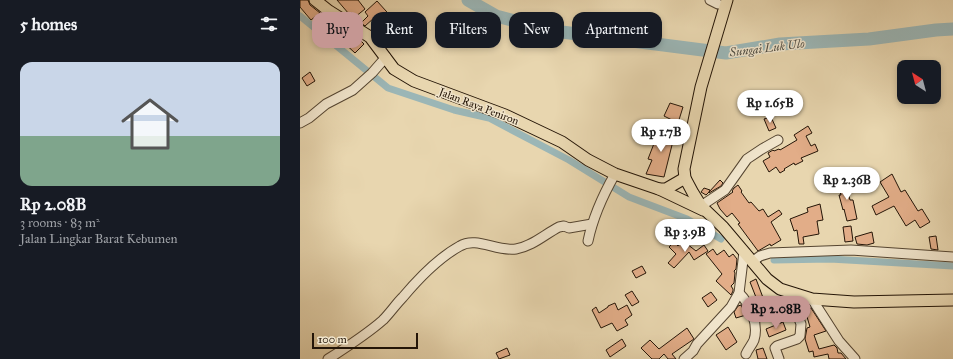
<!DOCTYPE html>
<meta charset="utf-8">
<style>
:root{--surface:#171b24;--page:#20242c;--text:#f1f3f6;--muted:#9ea1a6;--line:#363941;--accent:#c59692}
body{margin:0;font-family:"IM FELL Great Primer",serif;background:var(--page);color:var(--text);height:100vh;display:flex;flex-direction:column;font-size:15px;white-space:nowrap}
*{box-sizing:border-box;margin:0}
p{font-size:13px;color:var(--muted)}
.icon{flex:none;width:22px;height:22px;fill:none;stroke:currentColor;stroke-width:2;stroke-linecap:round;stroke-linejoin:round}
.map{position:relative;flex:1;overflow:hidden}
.side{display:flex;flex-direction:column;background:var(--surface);width:300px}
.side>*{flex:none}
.guide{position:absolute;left:12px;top:12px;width:380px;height:36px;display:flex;gap:8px}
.needle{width:26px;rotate:324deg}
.tools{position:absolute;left:597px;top:60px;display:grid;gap:8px}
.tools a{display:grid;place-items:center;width:44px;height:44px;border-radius:8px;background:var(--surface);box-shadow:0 2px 6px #0003;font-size:20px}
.scale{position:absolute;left:12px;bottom:10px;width:106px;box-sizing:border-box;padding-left:4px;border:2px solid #241507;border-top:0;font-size:11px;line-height:14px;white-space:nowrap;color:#241507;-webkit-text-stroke:3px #f0e4cb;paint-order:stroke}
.price{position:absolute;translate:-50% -34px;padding:0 9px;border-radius:14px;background:#fff;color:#222;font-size:13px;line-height:26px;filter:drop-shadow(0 1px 2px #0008)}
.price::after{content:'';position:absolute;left:50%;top:24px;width:12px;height:9px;margin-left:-6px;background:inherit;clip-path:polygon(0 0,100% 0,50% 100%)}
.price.active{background:var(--accent);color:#111}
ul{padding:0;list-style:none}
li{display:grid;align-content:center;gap:8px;height:212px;padding:0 20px}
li+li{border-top:1px solid var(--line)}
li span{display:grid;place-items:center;height:124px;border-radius:12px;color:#555}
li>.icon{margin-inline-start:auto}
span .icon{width:72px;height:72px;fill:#fffc;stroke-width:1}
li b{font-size:17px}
h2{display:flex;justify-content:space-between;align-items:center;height:48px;padding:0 20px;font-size:17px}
.chip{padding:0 14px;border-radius:12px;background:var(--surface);box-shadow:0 2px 6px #0003;font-size:14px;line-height:36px}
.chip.active{background:var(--accent);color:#111}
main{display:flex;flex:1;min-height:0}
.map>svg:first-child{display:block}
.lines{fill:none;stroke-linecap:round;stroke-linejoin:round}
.canal{stroke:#9bb6b6;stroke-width:7}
.river{stroke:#9bb6b6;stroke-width:13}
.building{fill:#e2ad88;stroke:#241507}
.minor-casing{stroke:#554531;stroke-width:11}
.major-casing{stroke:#241507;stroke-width:13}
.minor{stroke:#f0e4cb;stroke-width:9}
.major{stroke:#e8d6af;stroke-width:11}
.labels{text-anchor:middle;stroke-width:3;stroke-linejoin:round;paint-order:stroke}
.street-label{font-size:11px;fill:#241507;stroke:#f0e4cb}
.water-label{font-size:12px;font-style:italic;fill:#4e4d44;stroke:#f0e4cb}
</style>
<main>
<section class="side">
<h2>5 homes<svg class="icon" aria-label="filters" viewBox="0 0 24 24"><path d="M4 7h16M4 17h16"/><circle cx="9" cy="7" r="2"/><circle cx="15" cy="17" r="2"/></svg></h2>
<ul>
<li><span style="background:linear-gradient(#c9d6e8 60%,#7fa58c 0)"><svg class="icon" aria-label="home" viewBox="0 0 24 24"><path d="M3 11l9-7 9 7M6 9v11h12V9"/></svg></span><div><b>Rp 2.08B</b><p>3 rooms · 83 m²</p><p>Jalan Lingkar Barat Kebumen</p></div></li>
</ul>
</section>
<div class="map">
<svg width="653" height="359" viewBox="0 0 653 359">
<rect width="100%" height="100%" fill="#e8d6af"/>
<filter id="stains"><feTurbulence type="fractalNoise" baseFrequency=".005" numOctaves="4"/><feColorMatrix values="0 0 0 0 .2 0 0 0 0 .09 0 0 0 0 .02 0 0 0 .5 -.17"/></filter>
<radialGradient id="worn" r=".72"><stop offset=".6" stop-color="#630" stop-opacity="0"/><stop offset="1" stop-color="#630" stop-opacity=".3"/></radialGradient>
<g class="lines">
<!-- canal -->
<g class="canal">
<path d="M0,16L88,88L154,110L189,118L269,160L329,197L387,219L421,239"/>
<path d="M474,260L530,259L653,266"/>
</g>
<!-- river -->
<path class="river" d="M168,0L196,16L254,31L426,53L480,44L569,39L636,30L653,29"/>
</g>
<!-- building -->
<g class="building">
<path d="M0,0H8L10,5L20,13L11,20L0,7Z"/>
<path d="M37,0H58L65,9L55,17L51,12L49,14Z"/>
<path d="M77,1L95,21L86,30L74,18L65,26L61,23L68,16L65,12Z"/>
<path d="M30,20L39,30L32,35L24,24Z"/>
<path d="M50,33L57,37L64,44L55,53L42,41Z"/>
<path d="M10,72L15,81L7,86L2,78Z"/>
<path d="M370,103L383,107L378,123L364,116Z"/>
<path d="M471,117L476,128L469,131L464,119Z"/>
<path d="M508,126L512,133L506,136L511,146L515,144L518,151L501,158L503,161L495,165L494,163L484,169L485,170L480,173L476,167L469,172L463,161L470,157L468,153L473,150L474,151L479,149L480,150L497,140L494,135Z"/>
<path d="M360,128L375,133L364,177L346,174L352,160L348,159Z"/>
<path d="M592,174L601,192L605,190L618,211L622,209L630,222L620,228L615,220L606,226L594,206L576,215L572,206L589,197L580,182Z"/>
<path d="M546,179L549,188L547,189L550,200H553L557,219L547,221L544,209L543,210L539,195H541L537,182Z"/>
<path d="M420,180L423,183L421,186L409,193V192L406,195L401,192L404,188L410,190L409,192Z"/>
<path d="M438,185L442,191L441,192L449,203L451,202L459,211L463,209L468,217L479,210L482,214L471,222L481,240L471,246L470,244L458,251L438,224L440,223L432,213L427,217L420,209L417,203L433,192L432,191L434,188Z"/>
<path d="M520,204L523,220L517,221L519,234L503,237L504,244H499L497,230L494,231L490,219L508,212L507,208Z"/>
<path d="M551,226L553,241L545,242L543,227Z"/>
<path d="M572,232L574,243L567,245L557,244L555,237Z"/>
<path d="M636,236L638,250L631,249L629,237Z"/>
<path d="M382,240L396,251L404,245L408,251L394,260L389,252L374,268L368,263L376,254L369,247L374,242L378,246Z"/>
<path d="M413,249L417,255L424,250L429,257L433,254L437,259L436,269L434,271L435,273L434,283L431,286L433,289V291L431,295L416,281L422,274L406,254Z"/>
<path d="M342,266L346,273L336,278L332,271Z"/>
<path d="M456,279L465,303L476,300L478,307L459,314L455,306L459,305L450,282Z"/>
<path d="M332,291L339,302L332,306L325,295Z"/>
<path d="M411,292L417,300L408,307L402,298Z"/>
<path d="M315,303L318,310L327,305L332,315L325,320L328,325L317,331L312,323L301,328L292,310L296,307L299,313L308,307V306Z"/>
<path d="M441,305L446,315L436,318L434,312L438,306Z"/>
<path d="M511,308L526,331L514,335L519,349L534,345L537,348L538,353H541L546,359H529L528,354L514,357L513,351L509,352L505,339L507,328L510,327L505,310Z"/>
<path d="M483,322L486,330L469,337L466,329Z"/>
<path d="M428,327L437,342L426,350L416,335Z"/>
<path d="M387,328L394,339L372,354L376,359H368L364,354L359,359H352L341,348L350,340L359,349Z"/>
<path d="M322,339L326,346L310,357L306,350Z"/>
<path d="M207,348L210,355L199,359L196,353Z"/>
<path d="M463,348L467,359H458L456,350Z"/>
</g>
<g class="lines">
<defs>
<g id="minor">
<path d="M410,0L418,4"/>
<path d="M0,123L9,118L26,104L53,90L72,73L86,57"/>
<path d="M401,206L425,190L447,159L462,149L478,140"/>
<path d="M288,241C293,217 303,195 315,174"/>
<path d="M452,262L460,256L470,253L551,250L653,257"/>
<path d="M439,293C450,304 459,324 454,340C452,345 448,349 446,354"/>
<path d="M512,299L539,341L555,359"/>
<path d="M28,359C47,347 66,335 83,320C90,313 96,304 103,297C119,278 138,258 160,246C176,236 197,252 216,249C233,246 245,234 259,227L264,226L269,228L292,224"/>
<path d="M384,359L393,351L397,344L431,307L439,293L444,252"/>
<path d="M479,359L475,348L477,346L497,339L500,336L501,324L489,293"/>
</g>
<g id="major">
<path d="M15,0L29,11L70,37L94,69L114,81L205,115L262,142L288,160L315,174L359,189L403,210"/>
<path d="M427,0L401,87L384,169L385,178L393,193L401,206L423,227L467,279L480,289L512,299L554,302L653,300"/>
<path d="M359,189H366L385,178"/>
</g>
</defs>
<!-- minor casing -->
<use href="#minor" class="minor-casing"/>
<!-- major casing -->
<use href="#major" class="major-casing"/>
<!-- minor -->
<use href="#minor" class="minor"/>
<!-- major -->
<use href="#major" class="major"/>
</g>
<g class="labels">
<!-- street labels -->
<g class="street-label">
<text transform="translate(179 106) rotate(21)" y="4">Jalan Raya Peniron</text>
</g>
<!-- water labels -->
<g class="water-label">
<text transform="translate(467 48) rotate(-7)" y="4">Sungai Luk Ulo</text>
</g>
</g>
<rect width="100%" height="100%" filter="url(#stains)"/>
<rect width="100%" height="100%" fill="url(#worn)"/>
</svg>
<div class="tools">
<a><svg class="needle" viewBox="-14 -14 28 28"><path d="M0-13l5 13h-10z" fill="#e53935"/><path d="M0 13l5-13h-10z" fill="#9ea1a6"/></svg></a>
</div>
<div class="scale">100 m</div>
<b class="price" style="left:470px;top:124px">Rp 1.65B</b>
<b class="price" style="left:361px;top:153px">Rp 1.7B</b>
<b class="price" style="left:547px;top:201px">Rp 2.36B</b>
<b class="price" style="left:385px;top:253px">Rp 3.9B</b>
<b class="price active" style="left:476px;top:330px">Rp 2.08B</b>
<div class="guide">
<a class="chip active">Buy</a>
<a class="chip">Rent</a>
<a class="chip">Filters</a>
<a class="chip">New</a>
<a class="chip">Apartment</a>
</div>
</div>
</main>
